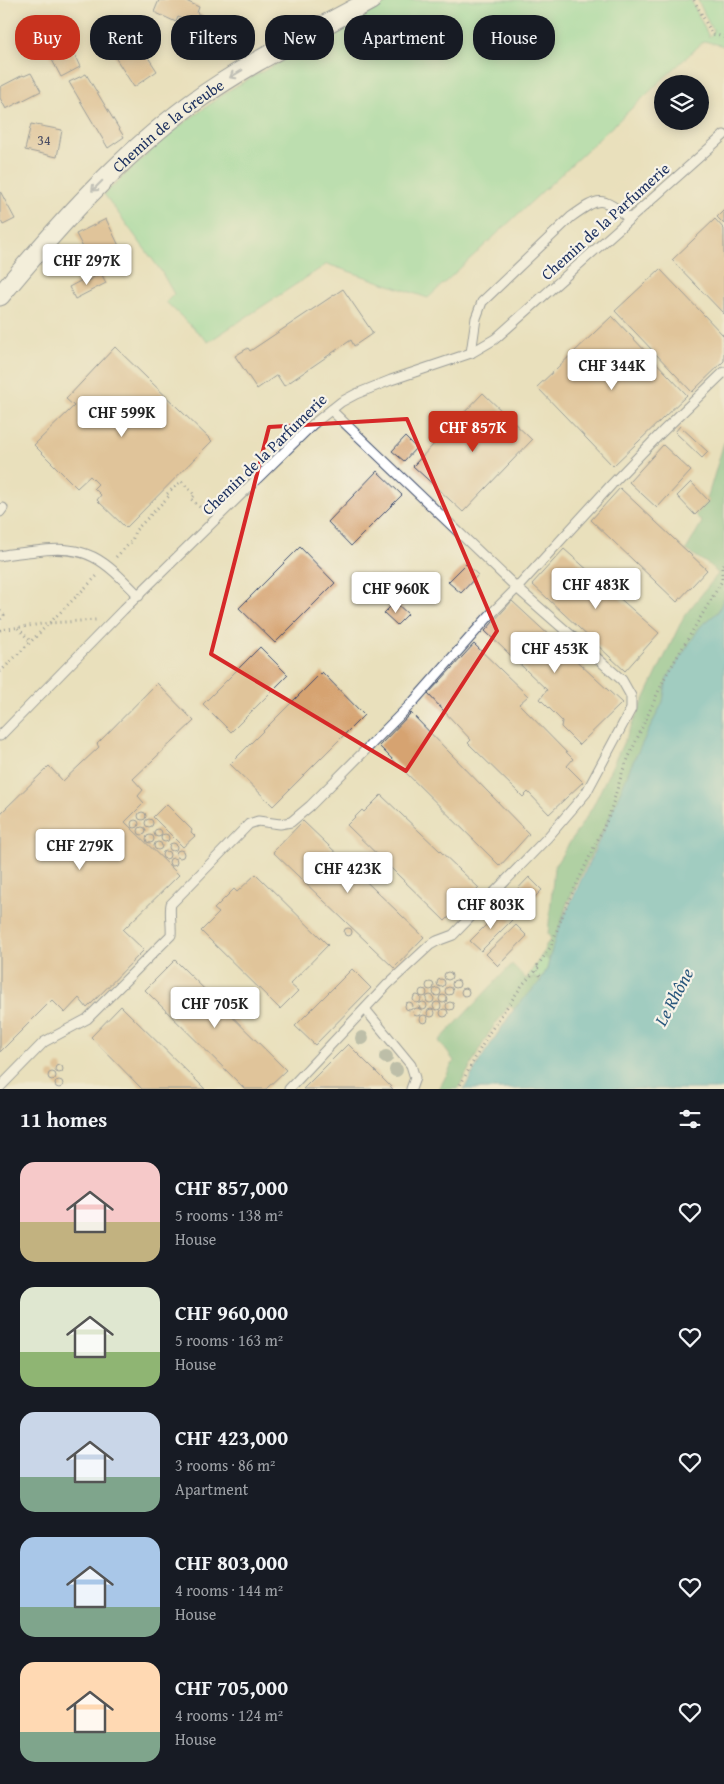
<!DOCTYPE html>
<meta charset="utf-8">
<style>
:root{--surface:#171b24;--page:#242831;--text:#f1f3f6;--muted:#9ea1a6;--accent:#c8321e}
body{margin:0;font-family:"Gentium Book Plus",serif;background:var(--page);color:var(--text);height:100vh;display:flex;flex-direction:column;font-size:19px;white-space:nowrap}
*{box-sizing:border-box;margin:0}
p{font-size:16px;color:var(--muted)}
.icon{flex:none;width:28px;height:28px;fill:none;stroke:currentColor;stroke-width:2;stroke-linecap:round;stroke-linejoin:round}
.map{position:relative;height:1089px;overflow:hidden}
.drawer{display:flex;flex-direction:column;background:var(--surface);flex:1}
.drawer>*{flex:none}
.top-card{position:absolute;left:15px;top:15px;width:695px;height:45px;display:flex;gap:10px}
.tools{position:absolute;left:654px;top:75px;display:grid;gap:10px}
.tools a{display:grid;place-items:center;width:55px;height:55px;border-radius:50%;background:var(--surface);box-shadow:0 2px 12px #0003;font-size:25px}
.price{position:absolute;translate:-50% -42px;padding:0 11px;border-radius:5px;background:#fff;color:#222;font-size:16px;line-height:32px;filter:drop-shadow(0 1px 2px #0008)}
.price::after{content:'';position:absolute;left:50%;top:30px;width:15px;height:11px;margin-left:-8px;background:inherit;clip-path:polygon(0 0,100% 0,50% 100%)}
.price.active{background:var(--accent);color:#fff}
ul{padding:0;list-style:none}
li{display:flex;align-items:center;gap:15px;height:125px;padding:0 20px}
li span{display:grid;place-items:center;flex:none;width:140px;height:100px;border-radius:15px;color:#555}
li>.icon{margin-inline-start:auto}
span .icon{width:60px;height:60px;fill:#fffc;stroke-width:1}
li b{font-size:21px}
h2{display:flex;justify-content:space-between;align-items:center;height:60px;padding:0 20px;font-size:21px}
.pill{padding:0 18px;border-radius:20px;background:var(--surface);box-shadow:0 2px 12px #0003;font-size:18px;line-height:45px}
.pill.active{background:var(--accent);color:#fff}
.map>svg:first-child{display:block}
.green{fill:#85dc9f;stroke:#50867e}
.forest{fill:#6cbc86;stroke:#447672}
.water{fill:#49b3c6;stroke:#327192}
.building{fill:#d6a371}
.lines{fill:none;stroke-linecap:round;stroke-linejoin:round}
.service-casing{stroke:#3a4a6c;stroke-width:11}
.minor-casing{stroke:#3a4a6c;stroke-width:21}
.path{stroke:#3a4a6c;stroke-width:3;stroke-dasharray:1 4;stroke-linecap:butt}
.service{stroke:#fff;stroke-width:9}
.minor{stroke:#fff;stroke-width:19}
.tree{fill:#879691}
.oneway{stroke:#8d97ae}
.marked{fill:none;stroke:#d62828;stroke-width:4;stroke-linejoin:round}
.labels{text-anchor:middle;stroke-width:4.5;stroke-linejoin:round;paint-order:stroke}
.number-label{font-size:14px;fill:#4a4c63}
.street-label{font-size:16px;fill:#1b2f5e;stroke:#f7f3e8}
.water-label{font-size:18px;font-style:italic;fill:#29577d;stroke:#f7f3e8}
</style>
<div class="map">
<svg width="724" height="1089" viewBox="0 0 724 1089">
<rect width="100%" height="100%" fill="#f7f3e8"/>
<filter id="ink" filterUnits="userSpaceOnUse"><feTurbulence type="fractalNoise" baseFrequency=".02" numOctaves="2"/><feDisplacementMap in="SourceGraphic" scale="10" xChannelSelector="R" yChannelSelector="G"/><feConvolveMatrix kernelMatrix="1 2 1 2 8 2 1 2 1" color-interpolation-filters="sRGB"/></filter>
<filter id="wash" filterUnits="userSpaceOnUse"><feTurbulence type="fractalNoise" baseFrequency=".0096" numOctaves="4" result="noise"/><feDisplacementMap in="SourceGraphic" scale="20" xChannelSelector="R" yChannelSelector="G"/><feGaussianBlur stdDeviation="1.12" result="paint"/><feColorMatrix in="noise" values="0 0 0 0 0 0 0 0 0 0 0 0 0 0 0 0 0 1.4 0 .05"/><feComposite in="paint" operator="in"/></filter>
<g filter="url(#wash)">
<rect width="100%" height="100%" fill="#e9e0bc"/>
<!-- green -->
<g class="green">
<path d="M392,0H691L709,37L714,31L709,24L698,0H724V46L704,41L428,298L327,264L208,342L166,302L174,294L161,271L104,194L170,133L231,89Z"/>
<path d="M542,955L549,960L547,969L540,982L535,977L526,979Z"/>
</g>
<!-- forest -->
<g class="forest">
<path d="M724,442V598L718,612L700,627L667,679L663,702L631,766L610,817H609L567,904L549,960L542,955L546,945L551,939L548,934L554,867L592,808L684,616L718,574L711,566L686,550L702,522L695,515L709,501L707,499Z"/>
<path d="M512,964L526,979L535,977L540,982L514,1009L509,1006L489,1033L458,1089H439L454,1061L439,1041Z"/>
</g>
<!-- water -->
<path class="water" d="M724,598V1089H464L480,1060L514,1009L540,982L547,969L556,935L567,910L610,817L631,766L663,702L667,679L700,627L718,612Z"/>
<g id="blocks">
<!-- building -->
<g class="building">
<path d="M159,0H184L199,7L197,13L210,19L211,16L217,19L216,22L233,30L225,47L210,40L208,44L186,34L191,23L178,17L176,22L154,12Z"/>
<path d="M61,24L80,67L61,77L39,35Z"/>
<path d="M136,39L157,71L134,87L113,54Z"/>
<path d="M31,73L41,91L6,109L0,98V87L23,75L24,76Z"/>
<path d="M86,74L124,137L108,148L69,82Z"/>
<path d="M31,124L62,130L57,157L25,150Z"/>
<path d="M0,191L15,219L3,225L1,221H0Z"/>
<path d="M724,210V224L717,217Z"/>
<path d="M106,219L120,248L91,263L76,234Z"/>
<path d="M715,219L724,229V314L672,260Z"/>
<path d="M660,269L724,336V361L692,392L615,311Z"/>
<path d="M101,273L106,283L75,299L69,287L84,279L86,282Z"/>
<path d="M343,289L373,333L354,346L351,340L284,386L277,375L257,389L235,356L248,348L250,351Z"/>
<path d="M612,316L687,395L613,466L537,387Z"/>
<path d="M115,347L212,441L126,528L97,500L101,495L94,488L98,484L90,476L77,488L34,445L74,406L66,399Z"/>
<path d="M483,393L532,440L463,512L413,466Z"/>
<path d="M680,426L708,452L702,458L675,432Z"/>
<path d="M405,437L416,448L404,461L392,451Z"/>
<path d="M663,445L691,471L657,508L629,482Z"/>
<path d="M377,471L402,495L351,546L328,522Z"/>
<path d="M691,482L709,501L695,515L677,496Z"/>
<path d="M620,488L707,570L677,602L591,520Z"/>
<path d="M300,547L335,583L275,643L239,608Z"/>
<path d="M564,549L659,633L625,671L532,584Z"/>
<path d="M466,564L478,575L461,593L448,582Z"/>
<path d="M512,601L622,703L579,745L561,727L562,721L540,699L547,690L485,631Z"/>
<path d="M395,602L408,614L397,625L384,613Z"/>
<path d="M474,644L528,696L519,704L573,759L567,766L583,782L549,814L528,792L523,797L468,743L471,740L428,694Z"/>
<path d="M260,647L288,675L231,732L203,704Z"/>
<path d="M322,672L364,715L273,806L230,764Z"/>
<path d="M157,683L194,721L133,779L143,790L138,796L144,803L125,822L179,875L123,930L144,950L87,1008L79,998L65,1013L52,1000L0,1052V814L49,766L63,781L99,747L97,744Z"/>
<path d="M411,713L529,834L500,866L379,746Z"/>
<path d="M381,795L479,888L445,921L347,825L362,810L364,812Z"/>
<path d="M166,804L192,830L191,832L195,836L183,847L153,817Z"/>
<circle cx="142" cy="816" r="4"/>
<circle cx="149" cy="823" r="4"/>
<circle cx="135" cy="824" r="4"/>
<path d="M303,821L424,937L394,968L273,852Z"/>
<circle cx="142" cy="831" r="4"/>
<circle cx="158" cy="833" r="4"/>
<circle cx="165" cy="838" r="4"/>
<circle cx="150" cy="839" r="4"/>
<circle cx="158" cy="846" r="4"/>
<circle cx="173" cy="847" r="4"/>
<circle cx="180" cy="854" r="4"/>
<circle cx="166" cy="855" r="4"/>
<circle cx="173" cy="862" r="4"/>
<path d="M256,874L328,945L290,984L298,991L280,1009L201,931L219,913L214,909L234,889L237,892Z"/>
<path d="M529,877L542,890L523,909L510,897Z"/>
<path d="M501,910L512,920L481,951L470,941Z"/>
<path d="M516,925L527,936L498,966L486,954Z"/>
<circle cx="348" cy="932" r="4"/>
<path d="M175,960L286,1070L266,1089H245L145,990Z"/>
<path d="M352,969L371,988L315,1045L295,1026Z"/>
<circle cx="448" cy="976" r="4"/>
<circle cx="441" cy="983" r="4"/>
<circle cx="456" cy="984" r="4"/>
<circle cx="430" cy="986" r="4"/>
<circle cx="449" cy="991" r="4"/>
<circle cx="465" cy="992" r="4"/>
<circle cx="437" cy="992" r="4"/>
<circle cx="423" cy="993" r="4"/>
<circle cx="430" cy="999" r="4"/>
<circle cx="417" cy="999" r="4"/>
<circle cx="443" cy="999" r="4"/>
<circle cx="437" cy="1006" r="4"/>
<circle cx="423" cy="1006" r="4"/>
<circle cx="450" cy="1006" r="4"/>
<circle cx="409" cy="1006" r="4"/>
<path d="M121,1006L205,1089H142L91,1037Z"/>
<circle cx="417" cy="1012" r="4"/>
<circle cx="431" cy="1013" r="4"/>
<circle cx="444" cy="1013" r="4"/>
<circle cx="424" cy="1019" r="4"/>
<path d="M348,1044L393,1089H303Z"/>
<circle cx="59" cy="1069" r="4"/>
<circle cx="52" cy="1076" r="4"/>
<circle cx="59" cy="1084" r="4"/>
</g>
</g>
</g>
<g filter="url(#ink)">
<use href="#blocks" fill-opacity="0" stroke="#3a4a6c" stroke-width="1"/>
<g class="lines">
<defs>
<g id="service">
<path d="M471,353L476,318L482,302L571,217C602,195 601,197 630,219"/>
<path d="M0,512L3,508"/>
<path d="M0,556C11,553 23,553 35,551C88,544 103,559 139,596"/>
<path d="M0,736L123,610L312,425L341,402L356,394L391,380L471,353L495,339L724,135"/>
<path d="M365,1009L411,1065L415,1078L411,1089"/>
<path d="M0,1087L44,1042L87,1019L171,935C172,926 169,911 171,904L249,824L258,821L280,824L291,822L310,806L413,702L489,616L517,588L612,484L662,432L724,372"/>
<path d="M289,1089L388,984L430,945L437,941L453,935L548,837L586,793L631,709V696L622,680L517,588L331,410"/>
</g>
<g id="minor">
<path id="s1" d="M0,296C58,226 118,158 191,104C247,63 311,33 371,0"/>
</g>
</defs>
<!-- service casing -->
<use href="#service" class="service-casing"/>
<!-- minor casing -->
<use href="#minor" class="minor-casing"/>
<!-- path -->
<g class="path">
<path d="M694,0L712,34L724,37"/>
<path d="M116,557L132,541L135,531L169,496L167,494L181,481L195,495L191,499L206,513"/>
<path d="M0,611L4,615L0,620"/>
<path d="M18,628L31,642"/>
<path d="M0,630L49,623L96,620"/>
<path d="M0,672L99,574"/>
<path d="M536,971L541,976"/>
<path d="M458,1089L489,1033L523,984L540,966L538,965L550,948L567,904L609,816L623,770L664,679L722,581V566L724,564"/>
</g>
<!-- service -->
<use href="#service" class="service"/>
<!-- minor -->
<use href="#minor" class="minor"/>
</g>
<!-- trees -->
<g class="tree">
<circle cx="362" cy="1038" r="7"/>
<circle cx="386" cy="1057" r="7"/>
<circle cx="396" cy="1070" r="7"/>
</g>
<!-- one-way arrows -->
<defs><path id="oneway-shaft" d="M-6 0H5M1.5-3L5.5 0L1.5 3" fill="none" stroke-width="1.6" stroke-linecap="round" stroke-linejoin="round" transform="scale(1.25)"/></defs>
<g class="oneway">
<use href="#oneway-shaft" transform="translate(236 74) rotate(149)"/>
<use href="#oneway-shaft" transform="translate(97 186) rotate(135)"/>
</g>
</g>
<!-- marked area -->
<path d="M0 0H724V1089H0ZM407,419L497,631L406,771L211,654L269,427Z" fill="#e9e0bc" fill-opacity=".55" fill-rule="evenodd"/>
<path class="marked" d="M407,419L497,631L406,771L211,654L269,427Z"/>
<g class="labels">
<!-- number labels -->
<g class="number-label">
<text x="44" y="145">34</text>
</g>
<!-- street labels -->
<g class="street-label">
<text dy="6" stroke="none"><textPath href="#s1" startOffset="240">Chemin de la Greube</textPath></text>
<text transform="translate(605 221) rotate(-42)" y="6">Chemin de la Parfumerie</text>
<text transform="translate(264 454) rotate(-44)" y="6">Chemin de la Parfumerie</text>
</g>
<!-- water labels -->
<g class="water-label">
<text transform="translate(674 997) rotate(-62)" y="6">Le Rhône</text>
</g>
</g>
</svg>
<div class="tools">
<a><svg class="icon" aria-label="layers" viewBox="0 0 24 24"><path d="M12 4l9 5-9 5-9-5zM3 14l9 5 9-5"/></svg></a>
</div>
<b class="price" style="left:87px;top:286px">CHF 297K</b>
<b class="price" style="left:612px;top:391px">CHF 344K</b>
<b class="price" style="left:122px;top:438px">CHF 599K</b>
<b class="price active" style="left:473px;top:453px">CHF 857K</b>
<b class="price" style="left:596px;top:610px">CHF 483K</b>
<b class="price" style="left:396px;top:614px">CHF 960K</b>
<b class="price" style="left:555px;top:674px">CHF 453K</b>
<b class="price" style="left:80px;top:871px">CHF 279K</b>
<b class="price" style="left:348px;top:894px">CHF 423K</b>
<b class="price" style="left:491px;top:930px">CHF 803K</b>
<b class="price" style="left:215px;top:1029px">CHF 705K</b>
<div class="top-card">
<a class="pill active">Buy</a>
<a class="pill">Rent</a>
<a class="pill">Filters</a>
<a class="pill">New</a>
<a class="pill">Apartment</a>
<a class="pill">House</a>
</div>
</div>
<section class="drawer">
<h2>11 homes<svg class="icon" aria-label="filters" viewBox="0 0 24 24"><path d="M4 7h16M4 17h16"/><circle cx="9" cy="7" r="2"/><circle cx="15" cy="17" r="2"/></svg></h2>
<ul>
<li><span style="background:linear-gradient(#f6c9c9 60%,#c2b280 0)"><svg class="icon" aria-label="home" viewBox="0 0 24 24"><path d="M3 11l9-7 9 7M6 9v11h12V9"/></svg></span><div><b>CHF 857,000</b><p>5 rooms · 138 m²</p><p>House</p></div><svg class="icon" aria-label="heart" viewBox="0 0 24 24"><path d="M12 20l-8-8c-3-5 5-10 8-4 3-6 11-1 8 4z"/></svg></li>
<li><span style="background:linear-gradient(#dfe7d0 65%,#8fb573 0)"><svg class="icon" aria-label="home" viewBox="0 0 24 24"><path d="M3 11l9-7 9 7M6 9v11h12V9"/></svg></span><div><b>CHF 960,000</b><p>5 rooms · 163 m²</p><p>House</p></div><svg class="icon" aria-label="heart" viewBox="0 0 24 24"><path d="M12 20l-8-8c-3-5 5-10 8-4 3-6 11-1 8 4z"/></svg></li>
<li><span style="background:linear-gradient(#c9d6e8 65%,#7fa58c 0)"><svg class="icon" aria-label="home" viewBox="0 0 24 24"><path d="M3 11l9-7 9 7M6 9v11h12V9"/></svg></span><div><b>CHF 423,000</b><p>3 rooms · 86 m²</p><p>Apartment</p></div><svg class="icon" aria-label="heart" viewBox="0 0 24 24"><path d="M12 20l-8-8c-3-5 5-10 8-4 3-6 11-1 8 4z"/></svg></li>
<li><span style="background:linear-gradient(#a9c7e8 70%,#7fa58c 0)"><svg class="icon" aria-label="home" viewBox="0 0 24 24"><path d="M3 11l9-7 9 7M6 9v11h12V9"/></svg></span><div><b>CHF 803,000</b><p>4 rooms · 144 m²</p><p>House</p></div><svg class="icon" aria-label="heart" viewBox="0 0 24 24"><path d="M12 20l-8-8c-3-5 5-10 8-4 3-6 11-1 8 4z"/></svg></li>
<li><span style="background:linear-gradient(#ffd9b3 70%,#7fa58c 0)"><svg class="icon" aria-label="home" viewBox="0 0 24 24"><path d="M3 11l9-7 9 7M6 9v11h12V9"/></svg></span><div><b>CHF 705,000</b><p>4 rooms · 124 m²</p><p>House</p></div><svg class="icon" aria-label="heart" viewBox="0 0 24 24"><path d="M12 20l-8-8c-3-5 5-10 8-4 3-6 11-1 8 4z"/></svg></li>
</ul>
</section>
